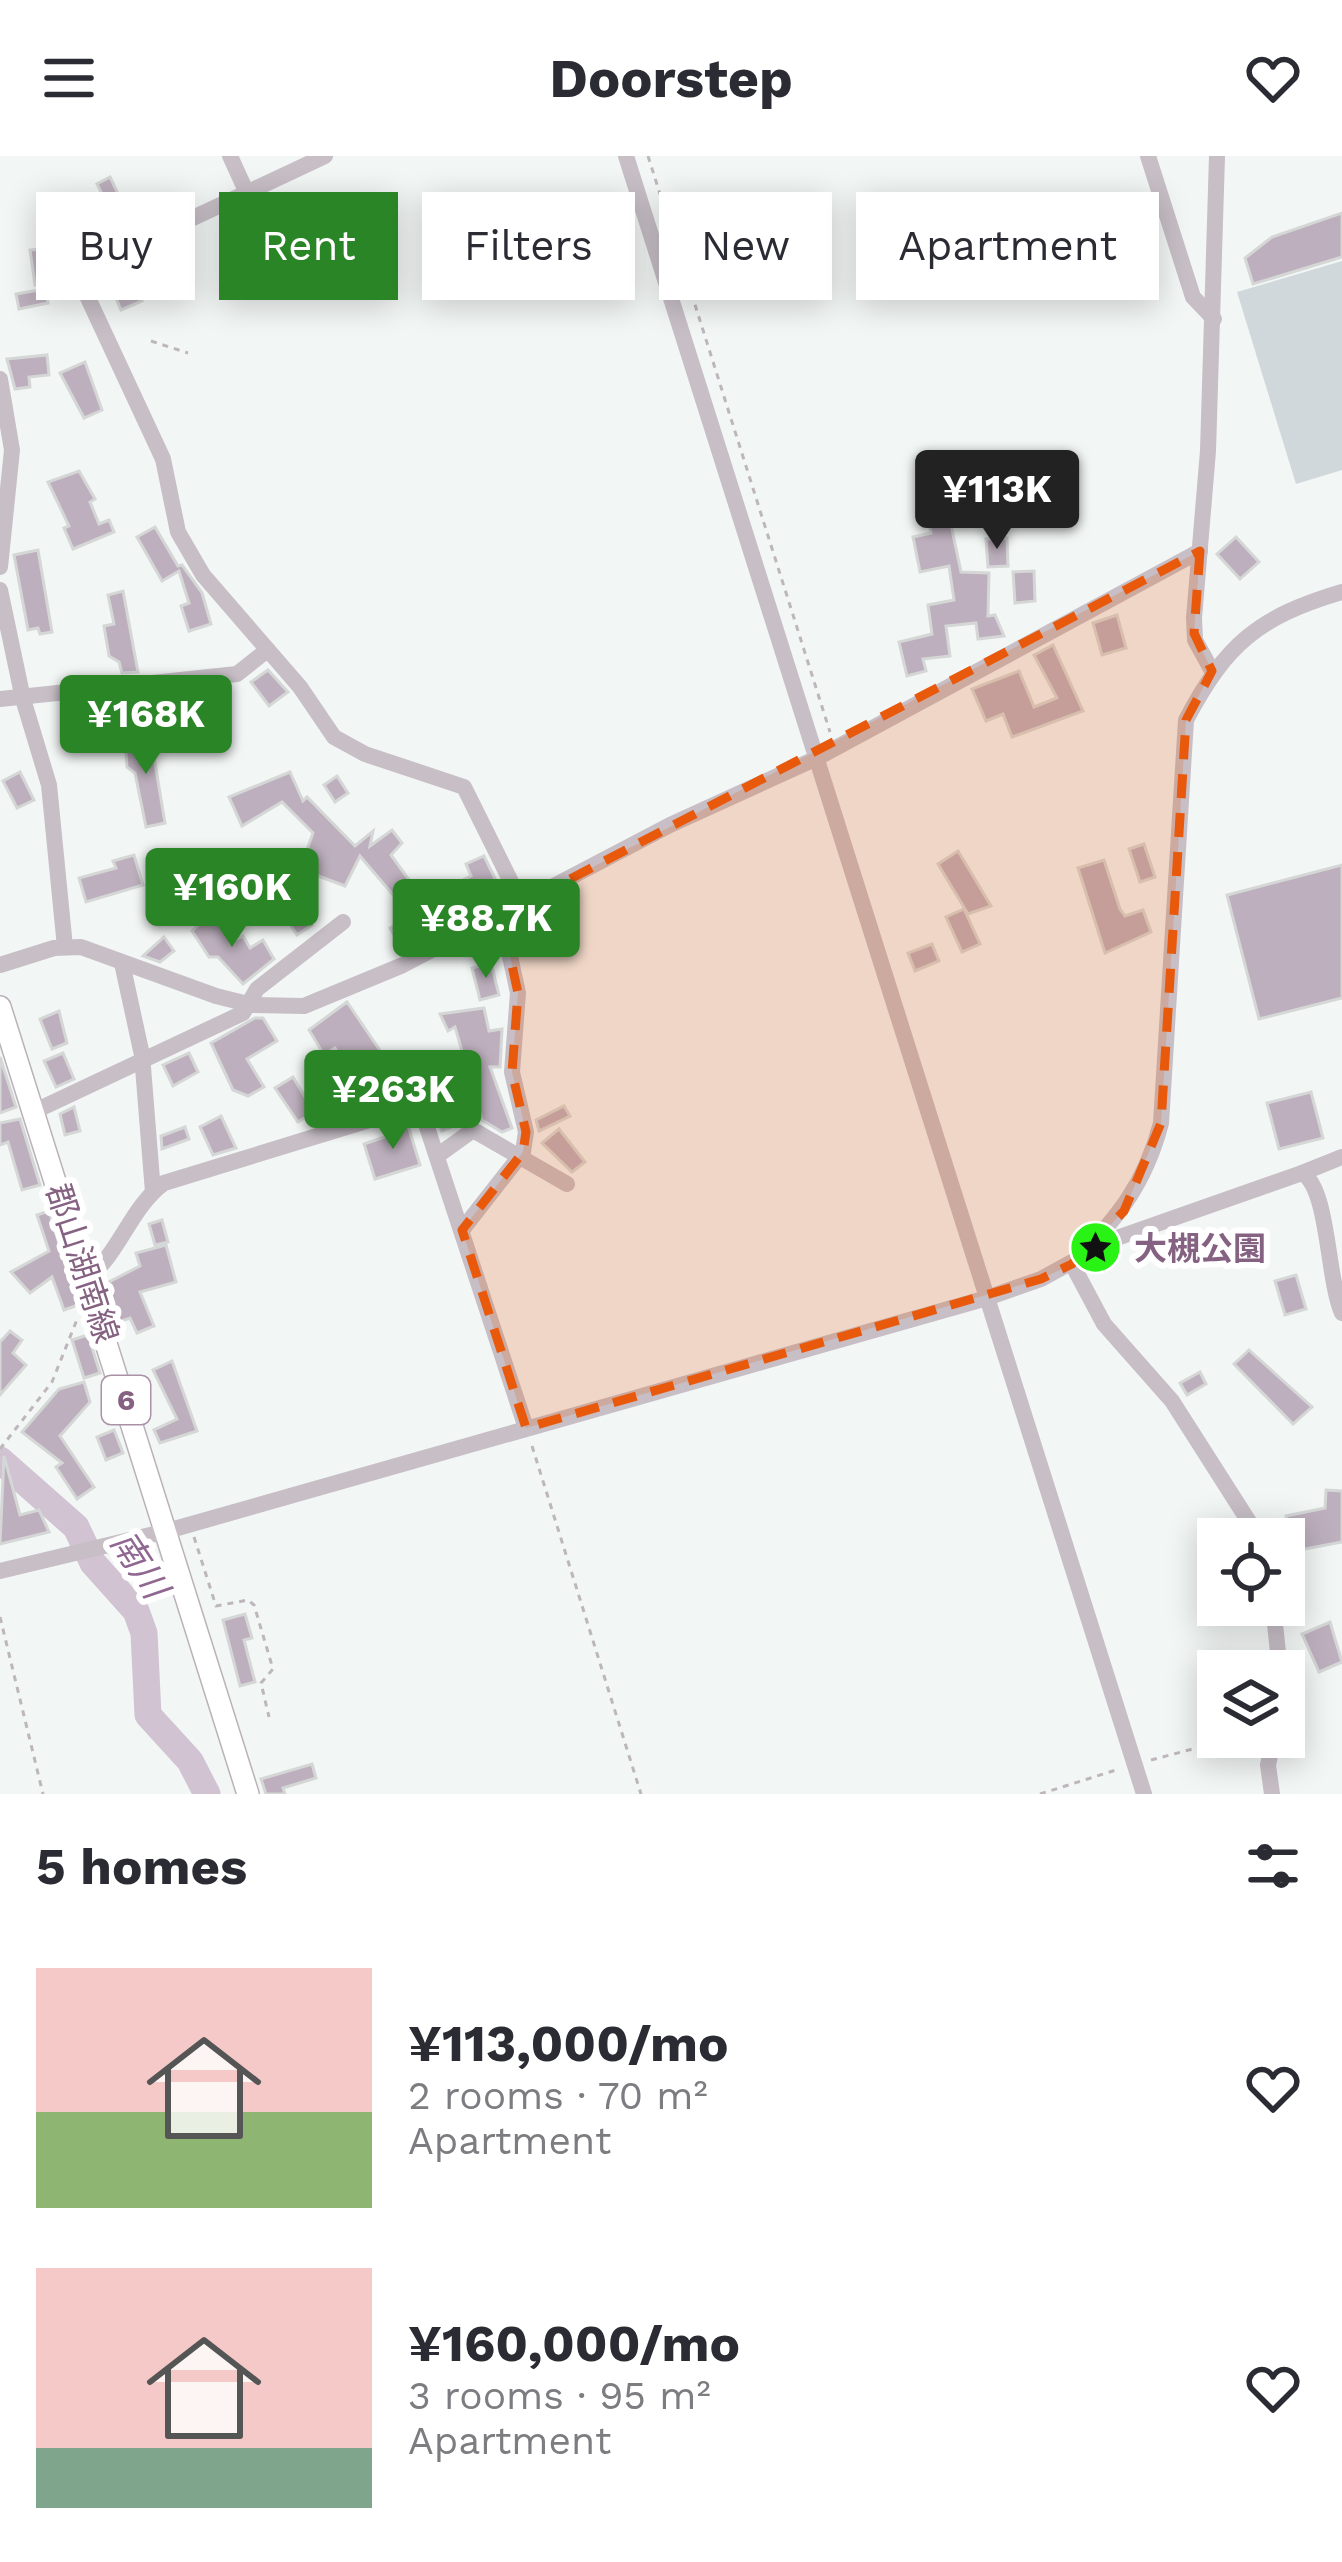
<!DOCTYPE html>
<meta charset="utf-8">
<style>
:root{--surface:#fff;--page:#f2f2f3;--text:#2b2b33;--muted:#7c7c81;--accent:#2a8526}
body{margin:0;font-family:"Work Sans","Noto Sans JP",sans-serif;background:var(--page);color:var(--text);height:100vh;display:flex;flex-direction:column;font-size:45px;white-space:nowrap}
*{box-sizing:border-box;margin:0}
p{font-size:39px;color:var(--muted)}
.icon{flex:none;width:66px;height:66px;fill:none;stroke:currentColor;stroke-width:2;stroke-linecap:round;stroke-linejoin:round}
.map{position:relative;height:1638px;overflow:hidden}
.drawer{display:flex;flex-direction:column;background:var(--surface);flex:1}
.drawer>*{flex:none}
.top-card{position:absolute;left:36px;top:36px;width:1272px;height:108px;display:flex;gap:24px}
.controls{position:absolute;left:1197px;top:1362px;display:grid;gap:24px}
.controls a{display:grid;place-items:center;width:108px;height:108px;border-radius:0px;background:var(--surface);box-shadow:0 6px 30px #0003;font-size:60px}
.price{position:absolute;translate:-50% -102px;padding:0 27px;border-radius:12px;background:var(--accent);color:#fff;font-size:39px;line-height:78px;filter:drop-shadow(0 3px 6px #0008)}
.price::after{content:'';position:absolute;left:50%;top:72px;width:36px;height:27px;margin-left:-18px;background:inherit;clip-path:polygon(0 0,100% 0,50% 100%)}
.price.active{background:#222;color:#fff}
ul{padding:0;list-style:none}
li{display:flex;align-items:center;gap:36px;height:300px;padding:0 36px}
li span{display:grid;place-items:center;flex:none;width:336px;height:240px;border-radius:0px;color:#555}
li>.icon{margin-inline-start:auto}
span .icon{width:144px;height:144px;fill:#fffc;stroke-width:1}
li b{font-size:51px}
h2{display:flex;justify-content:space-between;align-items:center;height:144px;padding:0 36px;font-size:51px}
.pill{padding:0 42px;border-radius:0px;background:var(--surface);box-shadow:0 6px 30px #0003;font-size:42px;line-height:108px}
.pill.active{background:var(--accent);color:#fff}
header{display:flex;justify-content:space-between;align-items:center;height:156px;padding:0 36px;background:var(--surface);font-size:54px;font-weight:700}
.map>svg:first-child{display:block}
.green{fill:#d1d8db}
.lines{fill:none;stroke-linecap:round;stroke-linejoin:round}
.river{stroke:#d1c3d1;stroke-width:27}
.building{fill:#bdafbd;stroke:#d5d7d6;stroke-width:3}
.major-casing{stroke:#bbb1ba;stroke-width:24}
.path{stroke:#bdb6bc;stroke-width:3;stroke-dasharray:6 6;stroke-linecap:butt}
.minor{stroke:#c7bec6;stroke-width:16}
.major{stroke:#fff;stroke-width:21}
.marked{fill:#e8590c;fill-opacity:0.2;stroke:#e8590c;stroke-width:9;stroke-dasharray:24 15;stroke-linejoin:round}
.labels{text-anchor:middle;stroke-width:12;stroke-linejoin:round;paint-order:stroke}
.shield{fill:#fff;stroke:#aa91a8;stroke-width:3}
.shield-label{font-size:30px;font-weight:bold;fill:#866282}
.poi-label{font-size:33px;font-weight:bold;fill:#866282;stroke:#fff;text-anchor:start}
.street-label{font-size:33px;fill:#866282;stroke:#fff}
.water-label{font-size:36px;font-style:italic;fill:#8f6791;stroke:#fff}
</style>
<header><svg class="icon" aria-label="menu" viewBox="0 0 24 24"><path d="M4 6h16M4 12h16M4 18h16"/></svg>Doorstep<svg class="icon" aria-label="heart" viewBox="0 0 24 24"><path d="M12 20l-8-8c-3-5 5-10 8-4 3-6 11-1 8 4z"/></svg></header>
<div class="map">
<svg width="1342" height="1638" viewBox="0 0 1342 1638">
<rect width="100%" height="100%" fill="#f2f6f5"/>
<!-- green -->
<path class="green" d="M1342,105V314L1296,328L1237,136Z"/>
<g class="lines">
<!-- river -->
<path class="river" d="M0,1304L76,1371L93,1407L136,1455L144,1477L148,1559L190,1605L207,1638"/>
</g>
<!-- building -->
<g class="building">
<path d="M110,21L123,48L110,54L97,28Z"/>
<path d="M1342,57V101L1253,128L1245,102L1272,81Z"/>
<path d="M50,92L54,126L35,129L30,94Z"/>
<path d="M127,109L142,145L121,154L106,118Z"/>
<path d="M45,133L48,147L19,153L16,138Z"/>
<path d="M47,199L49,219L29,221L30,231L15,233L7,203Z"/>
<path d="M85,206L102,254L84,262L60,217Z"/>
<path d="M79,315L95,343L90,346L99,368L109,364L114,376L73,393L64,372L69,370L48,326Z"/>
<path d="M950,364L961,416L989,417L988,460L995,459L1004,480L978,483L976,467L946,470L950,500L923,503L926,515L907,520L899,486L932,478L928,449L954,444L949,410L920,416L913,381L931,377L929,368Z"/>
<path d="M155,371L178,410L182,409L202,437L211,468L189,475L181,450L189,447L179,415L162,425L137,381Z"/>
<path d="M1236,381L1259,406L1240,423L1217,398Z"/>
<path d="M1007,382L1008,410L988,411L986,383Z"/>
<path d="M38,394L52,476L40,478L38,472L28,474L14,399Z"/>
<path d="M1034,415L1035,445L1015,447L1013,416Z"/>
<path d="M123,435L138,516L122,517L119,506L109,500L104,470L114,468L108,439Z"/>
<path d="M1117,459L1126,492L1102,499L1093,467Z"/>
<path d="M1053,489L1083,555L1012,581L1003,558L986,565L972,533L1019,515L1034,551L1057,542L1034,499Z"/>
<path d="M268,514L288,536L269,550L251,526Z"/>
<path d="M190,567L192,579L165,585L162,574Z"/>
<path d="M150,577L165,667L146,671L135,617L127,611L125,583Z"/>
<path d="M20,616L34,644L17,652L3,625Z"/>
<path d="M290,616L303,645L307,641L355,690L373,675L370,690L392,674L402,687L391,699L417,735L421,732L428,741L471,720L466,708L484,700L504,741L403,795L390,772L411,760L360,700L345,730L300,713L313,677L282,646L242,670L229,641Z"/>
<path d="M337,620L348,637L335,646L324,629Z"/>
<path d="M1144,688L1155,721L1140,726L1129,693Z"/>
<path d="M958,695L991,750L968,758L938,708Z"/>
<path d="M134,699L143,729L86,746L79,722L116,712L113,705Z"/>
<path d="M1104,704L1120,753L1125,760L1143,754L1151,776L1105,797L1078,712Z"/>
<path d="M1342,709V842L1259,863L1227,739Z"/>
<path d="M214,717L226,739L214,746L203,723Z"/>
<path d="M964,753L980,788L962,796L946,761Z"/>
<path d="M303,755L312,769L297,779L288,765Z"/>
<path d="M212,757L231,786L243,780L250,792L263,784L274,803L243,828L218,801H209L192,775Z"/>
<path d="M164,781L174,795L160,806L143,800Z"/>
<path d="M932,788L939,805L915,815L908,797Z"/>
<path d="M491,807L499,839L480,844L472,812Z"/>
<path d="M347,846L383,899L378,903L398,942L376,949L362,910L350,917L335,892L324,899L309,874Z"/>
<path d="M484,852L489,875L502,873L500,911H490L512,972L502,976L482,964L455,871L448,875L440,858Z"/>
<path d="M59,855L67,887L52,893L40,863Z"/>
<path d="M255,862H263L277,885L247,903L264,931L248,940L233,934L211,887Z"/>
<path d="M63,897L74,923L56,931L44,905Z"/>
<path d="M189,897L198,916L173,930L163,909Z"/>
<path d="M0,901L16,951L0,957Z"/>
<path d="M293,921L314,956L298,966L275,932Z"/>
<path d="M1311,936L1323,982L1279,993L1267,947Z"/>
<path d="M451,940L463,966L442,975L431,949Z"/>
<path d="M564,950L570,960L539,975L536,964Z"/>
<path d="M74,951L80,975L65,979L60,958Z"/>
<path d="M221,960L236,992L213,999L200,971Z"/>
<path d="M20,963L40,1029L22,1034L8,986L0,989V967Z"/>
<path d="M407,966L420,1009L375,1023L364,988L393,978L390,971Z"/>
<path d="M185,971L189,983L162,993L161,980Z"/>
<path d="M559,973L585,1006L572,1016L542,987Z"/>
<path d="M49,1055L78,1149L64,1154L52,1121L30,1137L11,1116L49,1095L37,1059Z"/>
<path d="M162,1064L168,1086L155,1089L149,1068Z"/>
<path d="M166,1089L176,1126L140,1136L154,1170L137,1177L130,1162L116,1167L103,1129L140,1110L136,1097Z"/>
<path d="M1296,1119L1306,1153L1285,1159L1275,1125Z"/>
<path d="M10,1175L22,1184L13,1197L26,1209L0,1239V1186Z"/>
<path d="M88,1179L100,1217L84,1222L72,1184Z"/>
<path d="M1249,1194L1312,1251L1293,1268L1234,1208Z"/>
<path d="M172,1205L197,1275L160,1287L154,1274L177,1263L153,1214Z"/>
<path d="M1200,1216L1206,1228L1187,1239L1180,1227Z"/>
<path d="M84,1226L90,1246L60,1280L94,1331L77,1343L56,1311L62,1307L22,1276L59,1233Z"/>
<path d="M114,1274L123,1297L106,1304L97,1281Z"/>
<path d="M4,1300L20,1359L39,1354L49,1376L0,1388Z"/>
<path d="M1326,1334L1342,1335V1386L1294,1395L1286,1360L1325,1352Z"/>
<path d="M245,1458L252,1482L244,1484L255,1526L240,1530L223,1464Z"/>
<path d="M1330,1466L1342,1506L1319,1516L1302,1478Z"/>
<path d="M312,1608L316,1622L283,1632L285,1638H266L261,1623Z"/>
</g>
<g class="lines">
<defs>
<path id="major" d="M0,851L248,1638"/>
</defs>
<!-- major casing -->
<use href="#major" class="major-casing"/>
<!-- path -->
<g class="path">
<path d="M648,0L830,576"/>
<path d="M151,185L188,197"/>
<path d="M532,1290L641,1638"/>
<path d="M0,1293L52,1226L78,1161"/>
<path d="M194,1381L216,1450L248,1444L254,1449L273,1513L261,1527L269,1561"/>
<path d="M0,1461L43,1638"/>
<path d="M1151,1604L1238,1581"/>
<path d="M1040,1638L1119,1613"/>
</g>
<!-- minor -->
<g class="minor">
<path d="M230,0L246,35"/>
<path d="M325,0L84,113L82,129L163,303L178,376L203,419L300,531L334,581L365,598L464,631L522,748"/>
<path d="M626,0L1144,1638"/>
<path d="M1148,0L1193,141L1214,163"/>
<path d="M0,223L12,294L0,411"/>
<path d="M0,434L23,543L49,629L65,791"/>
<path d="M1212,515L1195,484L1194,462L1208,295L1217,0"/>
<path d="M0,543L237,518L266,495"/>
<path d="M122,807L142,899L153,1036"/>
<path d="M0,809L54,792L81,791L216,840L252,849L304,850L403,809L670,669L817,602L1200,395"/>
<path d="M35,955L243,857L257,833L343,766"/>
<path d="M437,1000L473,974L567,1028"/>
<path d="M1302,1017L1342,1001"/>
<path d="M462,1074L523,996L526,976L512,916L518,837L501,759"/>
<path d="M88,1122C120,1096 131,1051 164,1027L415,950L423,959L526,1272"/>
<path d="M1260,1383L1172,1245L1104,1168L1072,1108C1116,1064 1145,1029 1161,967L1186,564C1226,488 1258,461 1342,436"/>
<path d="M0,1415L167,1375L987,1142L1041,1123L1114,1083L1302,1017C1329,1032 1327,1124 1342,1157"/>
<path d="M1273,1449L1280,1515"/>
<path d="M1272,1638L1268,1609L1274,1581"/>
</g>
<!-- major -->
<use href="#major" class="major"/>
</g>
<!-- marked area -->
<path class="marked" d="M1200,395L1194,477L1212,515L1186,564L1161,967L1124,1055L1072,1108L1041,1123L526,1272L462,1074L523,996L526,976L512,916L518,837L501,759Z"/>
<!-- icons -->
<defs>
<symbol id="sight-disc" viewBox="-11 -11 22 22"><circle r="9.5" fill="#29f315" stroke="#fff"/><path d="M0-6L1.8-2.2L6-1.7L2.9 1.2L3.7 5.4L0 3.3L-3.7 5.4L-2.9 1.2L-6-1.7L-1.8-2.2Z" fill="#111"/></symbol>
</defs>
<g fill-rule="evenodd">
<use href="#sight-disc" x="1066" y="1062" width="59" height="59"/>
</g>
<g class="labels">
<!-- shield labels -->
<rect class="shield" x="102" y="1220" width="48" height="48" rx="9"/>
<g class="shield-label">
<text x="126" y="1254">6</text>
</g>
<!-- poi labels -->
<g class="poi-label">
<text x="1134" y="1104">大槻公園</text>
</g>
<!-- street labels -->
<g class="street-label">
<text transform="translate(83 1107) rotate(72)" y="12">郡山湖南線</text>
</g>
<!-- water labels -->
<g class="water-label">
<text transform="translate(140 1408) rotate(57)" y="13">南川</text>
</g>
</g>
</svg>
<div class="controls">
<a><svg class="icon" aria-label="locate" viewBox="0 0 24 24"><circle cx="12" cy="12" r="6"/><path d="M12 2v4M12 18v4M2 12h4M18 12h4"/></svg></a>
<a><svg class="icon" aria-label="layers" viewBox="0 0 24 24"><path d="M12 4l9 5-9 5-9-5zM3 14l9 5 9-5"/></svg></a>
</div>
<b class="price active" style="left:997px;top:396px">¥113K</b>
<b class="price" style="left:146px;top:621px">¥168K</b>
<b class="price" style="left:232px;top:794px">¥160K</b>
<b class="price" style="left:486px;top:825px">¥88.7K</b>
<b class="price" style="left:393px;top:996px">¥263K</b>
<div class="top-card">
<a class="pill">Buy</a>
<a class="pill active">Rent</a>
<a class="pill">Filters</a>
<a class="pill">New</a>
<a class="pill">Apartment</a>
</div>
</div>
<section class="drawer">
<h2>5 homes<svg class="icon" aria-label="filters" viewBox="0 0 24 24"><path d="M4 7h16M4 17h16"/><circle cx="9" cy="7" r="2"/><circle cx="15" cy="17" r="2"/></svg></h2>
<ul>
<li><span style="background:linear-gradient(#f6c9c9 60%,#8fb573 0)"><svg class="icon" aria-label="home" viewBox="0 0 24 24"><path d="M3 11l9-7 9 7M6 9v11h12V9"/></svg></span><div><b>¥113,000/mo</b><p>2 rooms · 70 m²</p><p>Apartment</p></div><svg class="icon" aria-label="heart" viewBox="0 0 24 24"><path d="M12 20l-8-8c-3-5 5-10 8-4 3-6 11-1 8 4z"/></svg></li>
<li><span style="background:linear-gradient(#f6c9c9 75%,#7fa58c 0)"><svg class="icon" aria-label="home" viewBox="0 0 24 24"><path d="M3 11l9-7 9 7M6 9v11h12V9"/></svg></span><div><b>¥160,000/mo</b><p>3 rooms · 95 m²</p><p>Apartment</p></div><svg class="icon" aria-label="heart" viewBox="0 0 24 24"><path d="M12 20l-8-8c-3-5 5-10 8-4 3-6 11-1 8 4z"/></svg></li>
</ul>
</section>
